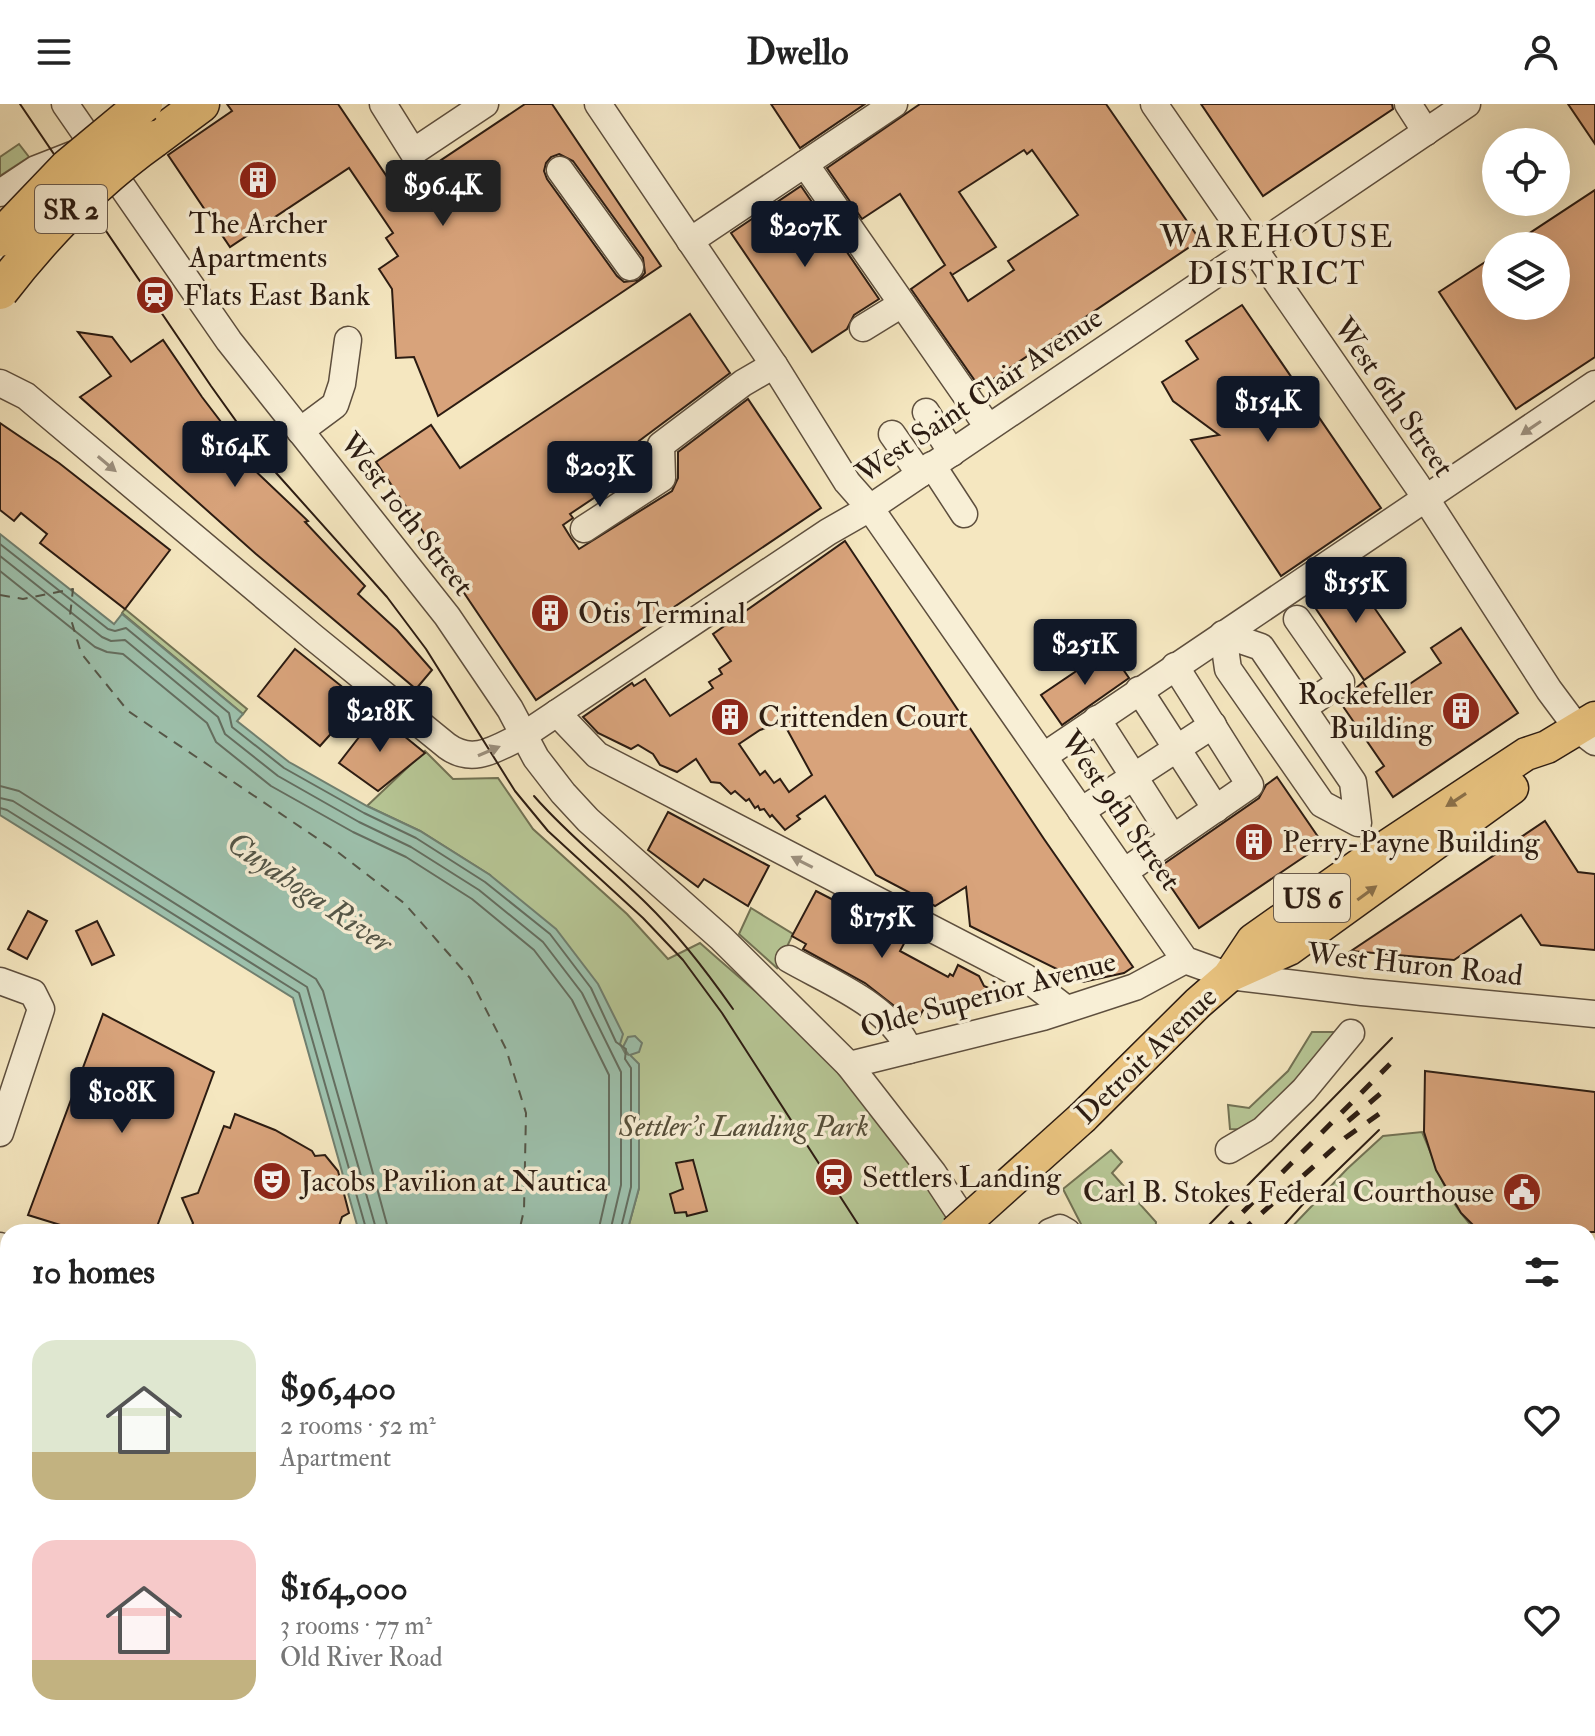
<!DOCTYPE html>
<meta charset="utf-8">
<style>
:root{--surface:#fff;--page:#f2f2f2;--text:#222;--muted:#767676;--accent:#111827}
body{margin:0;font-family:"IM FELL Double Pica",serif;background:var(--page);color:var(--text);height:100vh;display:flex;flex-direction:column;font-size:30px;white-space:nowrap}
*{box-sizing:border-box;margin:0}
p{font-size:26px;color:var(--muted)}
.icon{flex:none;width:44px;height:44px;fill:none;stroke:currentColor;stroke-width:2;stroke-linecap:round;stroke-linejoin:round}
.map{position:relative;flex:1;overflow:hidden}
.panel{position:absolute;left:0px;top:1120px;width:1596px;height:512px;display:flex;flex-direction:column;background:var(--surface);border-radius:24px 24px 0 0;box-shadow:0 8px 32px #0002}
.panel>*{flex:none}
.buttons{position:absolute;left:1482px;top:24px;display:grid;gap:16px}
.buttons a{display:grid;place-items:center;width:88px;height:88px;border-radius:50%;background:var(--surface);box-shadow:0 8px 32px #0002;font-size:40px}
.price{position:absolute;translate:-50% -68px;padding:0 18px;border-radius:8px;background:var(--accent);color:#fff;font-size:26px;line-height:52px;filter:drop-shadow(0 2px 4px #0008)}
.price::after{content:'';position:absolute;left:50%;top:48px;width:24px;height:18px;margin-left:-12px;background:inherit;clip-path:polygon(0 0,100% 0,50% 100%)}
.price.active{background:#222;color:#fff}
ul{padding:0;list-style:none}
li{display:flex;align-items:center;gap:24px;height:200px;padding:0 32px}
li span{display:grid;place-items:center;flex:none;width:224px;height:160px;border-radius:24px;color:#555}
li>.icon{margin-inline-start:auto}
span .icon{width:96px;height:96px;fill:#fffc;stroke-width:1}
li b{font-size:34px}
h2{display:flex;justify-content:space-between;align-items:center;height:96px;padding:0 32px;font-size:34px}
header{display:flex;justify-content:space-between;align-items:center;height:104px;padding:0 32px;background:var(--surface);font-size:36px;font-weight:700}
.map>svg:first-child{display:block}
.green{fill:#b7c796;stroke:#727254;stroke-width:2}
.water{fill:#9dc1ad;stroke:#707f6f;stroke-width:2}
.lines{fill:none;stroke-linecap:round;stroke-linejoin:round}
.shore{stroke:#646e60;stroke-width:2}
.ferry{stroke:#545648;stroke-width:2;stroke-dasharray:10 8;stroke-linecap:butt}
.building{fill:#d8a37b;stroke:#2c1c12;stroke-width:2;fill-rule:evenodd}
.minor-casing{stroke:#5e4f3e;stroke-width:29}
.major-casing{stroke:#2c1c12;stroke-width:35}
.highway-casing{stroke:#2c1c12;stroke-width:39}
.minor{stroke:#f8efd6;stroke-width:26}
.major{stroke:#eac480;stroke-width:32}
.highway{stroke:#eac480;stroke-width:36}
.tram{stroke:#2c1c12;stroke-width:2}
.rail{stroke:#2c1c12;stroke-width:5;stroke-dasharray:14 14;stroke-linecap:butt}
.major-bridge-casing{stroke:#2c1c12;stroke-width:35;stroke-linecap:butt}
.highway-bridge-casing{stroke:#2c1c12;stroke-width:39;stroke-linecap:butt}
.major-bridge{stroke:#eac480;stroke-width:32}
.highway-bridge{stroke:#eac480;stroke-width:36}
.oneway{fill:#9c907e}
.oneway2{fill:#8b7049}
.labels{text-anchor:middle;stroke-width:7;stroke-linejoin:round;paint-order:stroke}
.shield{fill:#f8efd6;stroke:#695b4d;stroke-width:2}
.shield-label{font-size:28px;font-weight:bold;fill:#2c1c12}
.poi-label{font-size:30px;fill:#2c1c12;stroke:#f8efd6;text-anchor:start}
.street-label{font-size:30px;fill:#2c1c12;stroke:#f8efd6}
.park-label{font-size:30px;font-style:italic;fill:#564f3a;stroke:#f8efd6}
.neighbourhood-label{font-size:32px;letter-spacing:2px;fill:#2c1c12;stroke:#f8efd6}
.water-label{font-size:32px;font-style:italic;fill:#545648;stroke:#f8efd6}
</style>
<header><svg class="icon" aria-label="menu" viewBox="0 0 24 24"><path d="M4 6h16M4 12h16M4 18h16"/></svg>Dwello<svg class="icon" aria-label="person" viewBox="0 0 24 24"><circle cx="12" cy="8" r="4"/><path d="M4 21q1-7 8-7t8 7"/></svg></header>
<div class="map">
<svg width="1595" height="1632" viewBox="0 0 1595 1632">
<rect width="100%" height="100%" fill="#f5e7c0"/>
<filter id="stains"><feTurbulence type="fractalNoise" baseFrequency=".0025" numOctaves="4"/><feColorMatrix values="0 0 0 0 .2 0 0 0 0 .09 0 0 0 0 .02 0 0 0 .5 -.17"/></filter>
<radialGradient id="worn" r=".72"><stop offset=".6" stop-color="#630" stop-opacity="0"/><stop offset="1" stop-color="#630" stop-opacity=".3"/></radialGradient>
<!-- green -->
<g class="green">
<path d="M19,40L29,53L0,72V53Z"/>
<path d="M125,505L247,605L243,610L122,509Z"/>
<path d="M425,647L453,675L498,674L533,725L627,810L668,855L700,839C736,871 775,903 810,938C863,992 917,1063 957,1128H627L639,1084L625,950L620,940L490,771L420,727L367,702Z"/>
<path d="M751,804L793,830L777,864L739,830Z"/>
<path d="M1312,928H1334L1304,986L1263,1026L1230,1025L1228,1001L1249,1004L1288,967Z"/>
<path d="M1422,1028C1441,1071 1443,1092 1477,1128H1287L1347,1065L1383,1032Z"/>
<path d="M1111,1046L1122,1058L1112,1069L1156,1118L1155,1128H1086L1083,1124L1063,1085Z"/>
<path d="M1595,1364V1523L1588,1525V1366Z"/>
<path d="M106,1624H208L205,1632H102Z"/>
<path d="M361,1624H477L473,1632H357Z"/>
<path d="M614,1624H757L752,1632H620V1627Z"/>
</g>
<!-- water -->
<g class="water">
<path d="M0,430L114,520L122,510L243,610L237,617L289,658L367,702L420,727L490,771L556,825L598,880L623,930L620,940L625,949L629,951L623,943L628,933L635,932L642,939L639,948L630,951L639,960V1084L627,1128H359L293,894L0,711Z"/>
<path d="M1595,1523V1632H1337L1349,1624H1588V1525Z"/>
<path d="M208,1624H361L357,1632H205Z"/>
</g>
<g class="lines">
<!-- shore -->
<g class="shore">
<path d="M0,440L108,525L115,527L126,524L229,609L232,623L284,664L364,709L416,734L485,778L550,830L591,884L616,938L626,945L625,955L631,964V1083L620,1128"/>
<path d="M0,452L102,533L111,537L125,536L218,613L225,630L278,672L359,718L411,743L479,786L543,838L582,889L621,968V1081L610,1128"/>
<path d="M0,467L95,543L107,548L123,550L207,619L216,638L271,682L353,728L406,753L472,795L534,846L572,896L609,971V1080L598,1128"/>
<path d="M0,682L19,687L316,875L323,887L389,1128"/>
<path d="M0,694L13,697L307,883L377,1128"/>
<path d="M0,704L7,706L299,889L367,1128"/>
</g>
<!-- ferry -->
<g class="ferry">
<path d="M0,491L23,495L73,485L70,512L81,549L128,607L339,749L404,799L470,874L506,945L526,1009L524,1106L519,1128"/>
<path d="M305,1632L309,1624"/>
</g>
</g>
<!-- building -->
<g class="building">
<path d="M227,0H338L396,86L525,0H552L661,162L438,312L414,253L396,254L392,185L379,165L398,152L386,134L393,129L349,64L230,143L168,51L232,7ZM559,50L573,57L643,154L645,169L639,176L624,178L617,172L547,75L544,67L546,59L551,53Z"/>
<path d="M771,0H865L800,44Z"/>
<path d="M920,0H1106L1200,136L980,284L911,185L945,161L900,90L862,115L827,64ZM1024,46L1027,50L1032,46L1078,111L1008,157L1014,166L968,197L950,168L952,171L996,143L959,88Z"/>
<path d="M1201,0H1392L1393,5L1263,92Z"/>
<path d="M1568,0H1595V40Z"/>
<path d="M801,82L818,107L814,110L832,135L836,132L879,195L854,211L847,225L812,248L731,129Z"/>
<path d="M1595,86V253L1516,305L1439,188L1496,151V202H1556V142H1510Z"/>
<path d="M1242,201L1381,404L1281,472L1191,336L1219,331L1173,297L1162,278L1198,255L1186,237Z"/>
<path d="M690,210L730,269L639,337L645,347L646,359L570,410L573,414L563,421L571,434L579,445L672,387L678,374V348L748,295L821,404L536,596L376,358L431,321L460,364Z"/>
<path d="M78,228L112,233L131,258L163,236L202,293L247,352L244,356L308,417L305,418L365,482L358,490L397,526L432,566L416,585L256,450L80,293L111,272Z"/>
<path d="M0,319L59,359L170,446L125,505L40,439L47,430L21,409L14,417L0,406Z"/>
<path d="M845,437L1044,735L1133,863L1124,869L1083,878L970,822L966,783L935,802L876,771L825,692L797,712L800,715L785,726L772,711L770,713L764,705L760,706L758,702L755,704L749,695L746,697L735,687L731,690L720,679L711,678L696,655L677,668L660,661L653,650L638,641L631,645L598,629L583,613L632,579L634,582L645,575L670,612L713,584L709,578L722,570L719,565L731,557L713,530ZM783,618L812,671L789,688L780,675L774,679L765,667L760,671L739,640L760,626Z"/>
<path d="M1348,466L1405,548L1364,576L1308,493Z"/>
<path d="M1461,524L1518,609L1393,693L1376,668L1384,662L1340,598L1363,578L1378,601L1441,559L1431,544Z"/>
<path d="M295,545L360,597L320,642L258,592Z"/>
<path d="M1109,545L1129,574L1062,621L1041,591Z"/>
<path d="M377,610L425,649L378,687L339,659Z"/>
<path d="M1277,673L1323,740L1199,824L1158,764L1259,694L1266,681Z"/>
<path d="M668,708L769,762L748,802L704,775L698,783L648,746Z"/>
<path d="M1545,717L1578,768L1595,770V846L1541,841L1521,811L1454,856L1351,847Z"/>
<path d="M816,787L907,834L900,847L948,873L950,870L953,872L958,861L979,872L984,882L991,885L987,894L953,905L946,902L942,911L925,902L918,916L902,908L865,879L803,845L806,840L792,832Z"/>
<path d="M28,807L47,817L27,855L8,845Z"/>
<path d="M97,817L114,851L92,861L76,827Z"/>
<path d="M103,910L214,968L155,1128H83L28,1111Z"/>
<path d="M1425,967L1595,988V1128H1480L1461,1109L1436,1066L1424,1028Z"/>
<path d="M235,1010L275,1026L312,1047L315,1052L325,1051L338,1067L349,1109L342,1113L337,1128H189L193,1119L182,1094L198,1089L224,1022L230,1024Z"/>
<path d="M693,1056L707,1107L687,1112L686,1108L675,1109L670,1090L683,1085L676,1059Z"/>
</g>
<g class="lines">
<defs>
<g id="minor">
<path d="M65,0L229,237L447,512L510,605L536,654L563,689L588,716L721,834L849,961L933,1069L972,1128"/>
<path d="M383,0L413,48L485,0"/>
<path d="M598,0L774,261L847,378L870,404L1185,856L1229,872L1362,888L1595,910"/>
<path d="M1154,0L1417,381L1549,586L1578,625L1595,638"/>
<path d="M1408,0L1426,28"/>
<path d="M805,60L988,323"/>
<path d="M560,66L630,163"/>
<path d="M0,89L36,65L77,49"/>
<path d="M690,137L894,0"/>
<path d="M863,224L902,200"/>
<path d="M0,279L26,292L313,533L447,642C474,662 498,643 524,631L828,428L870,404L1467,0"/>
<path d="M926,308L952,349"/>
<path d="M300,327L335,301L342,280L348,236"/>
<path d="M892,330L920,370"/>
<path d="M932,361L964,410"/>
<path d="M584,425L662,374L661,341L743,279L774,261"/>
<path d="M1297,515L1341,578L1303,604"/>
<path d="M1223,530L1261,543L1353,678L1358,719L1322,700L1228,565Z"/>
<path d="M1139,586L1216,705"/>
<path d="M557,609L597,651L1025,873L1065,904"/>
<path d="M1097,615L1173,734"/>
<path d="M1044,652L1595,280"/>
<path d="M1081,707L1213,621"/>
<path d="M1124,768L1250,681L1175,562"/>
<path d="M789,855C829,878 891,902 909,946"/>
<path d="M0,877L33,889L41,905L0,1029"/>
<path d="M849,961L1043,913L1135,883L1185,856"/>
<path d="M1229,1046L1263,1026L1304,986L1351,929"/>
<path d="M1050,1128L1060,1124L1067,1128"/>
<path d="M0,1142L8,1145"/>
<path d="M1588,1198L1595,1196"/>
<path d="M0,1232L8,1234"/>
<path d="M0,1376L8,1379"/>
<path d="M0,1563L8,1549"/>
<path d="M0,1622L27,1632"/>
<path d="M1349,1624L1354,1632"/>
<path d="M70,1632L75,1624"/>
<path d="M494,1632L499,1624"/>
<path d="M865,1632L874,1624"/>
<path d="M1053,1632L1058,1624"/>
</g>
<g id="major">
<path d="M1229,872L1289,845L1512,684"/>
<path d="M1083,1013L1198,899L1229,872L1253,836L1378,748L1526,650L1547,643L1595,614"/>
<path d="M396,1632L405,1624"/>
</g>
<path id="highway" d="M154,35L201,0"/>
</defs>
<!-- minor casing -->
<use href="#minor" class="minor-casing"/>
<!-- major casing -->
<use href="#major" class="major-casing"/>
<!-- highway casing -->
<use href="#highway" class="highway-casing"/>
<!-- minor -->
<use href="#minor" class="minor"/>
<!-- major -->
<use href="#major" class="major"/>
<!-- highway -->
<use href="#highway" class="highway"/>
<!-- tram -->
<g class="tram">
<path d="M20,0L211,282L261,352L387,493L426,545L515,687L548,727L643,814L683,856L722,909L863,1128"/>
<path d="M534,692C568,731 609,763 646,799C679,831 707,868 733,905"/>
<path d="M1202,1128L1392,934"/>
<path d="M1278,1128L1305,1098L1379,1026"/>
</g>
<!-- rail -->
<g class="rail">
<path d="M1348,1017L1386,985"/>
<path d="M1223,1128L1390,960"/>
<path d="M1241,1128L1345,1034L1379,1010"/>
<path d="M762,1632L767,1624"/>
<path d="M789,1632L795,1624"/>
</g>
<defs>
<path id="major-bridge" d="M955,1128L1083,1013"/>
<g id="highway-bridge">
<path d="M0,134L68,63L144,0"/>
<path d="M0,187C44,130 95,77 154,35"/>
</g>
</defs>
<!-- major-bridge casing -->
<use href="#major-bridge" class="major-bridge-casing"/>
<!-- highway-bridge casing -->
<use href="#highway-bridge" class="highway-bridge-casing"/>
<!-- major-bridge -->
<use href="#major-bridge" class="major-bridge"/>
<!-- highway-bridge -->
<use href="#highway-bridge" class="highway-bridge"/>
</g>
<!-- one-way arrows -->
<defs><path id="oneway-solid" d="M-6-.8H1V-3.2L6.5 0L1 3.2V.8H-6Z" transform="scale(2)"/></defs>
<g class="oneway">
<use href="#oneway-solid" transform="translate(1531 324) rotate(146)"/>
<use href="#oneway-solid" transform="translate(107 360) rotate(40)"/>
<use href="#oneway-solid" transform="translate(489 647) rotate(-23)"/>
<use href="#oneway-solid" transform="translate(802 758) rotate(-153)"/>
</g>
<g class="oneway2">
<use href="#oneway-solid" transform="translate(1456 696) rotate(147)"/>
<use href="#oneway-solid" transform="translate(1367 789) rotate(-36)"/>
</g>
<!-- icons -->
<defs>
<symbol id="building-disc" viewBox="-11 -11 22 22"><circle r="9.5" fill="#8f2418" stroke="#f8efd6"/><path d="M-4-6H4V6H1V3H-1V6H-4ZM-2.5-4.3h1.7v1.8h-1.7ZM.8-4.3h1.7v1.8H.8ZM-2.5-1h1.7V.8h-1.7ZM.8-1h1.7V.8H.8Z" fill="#fff"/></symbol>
<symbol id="station-disc" viewBox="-11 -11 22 22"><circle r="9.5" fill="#8f2418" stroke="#f8efd6"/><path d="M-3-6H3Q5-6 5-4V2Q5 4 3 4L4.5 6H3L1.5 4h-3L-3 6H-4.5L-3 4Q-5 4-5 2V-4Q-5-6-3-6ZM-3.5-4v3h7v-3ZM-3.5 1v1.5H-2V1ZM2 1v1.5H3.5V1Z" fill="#fff"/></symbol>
<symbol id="theatre-disc" viewBox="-11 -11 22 22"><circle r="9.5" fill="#8f2418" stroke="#f8efd6"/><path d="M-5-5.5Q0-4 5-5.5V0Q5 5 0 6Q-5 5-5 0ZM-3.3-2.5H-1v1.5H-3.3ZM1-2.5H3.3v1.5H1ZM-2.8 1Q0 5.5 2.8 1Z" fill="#fff"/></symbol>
<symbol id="civic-disc" viewBox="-11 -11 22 22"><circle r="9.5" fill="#8f2418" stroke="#f8efd6"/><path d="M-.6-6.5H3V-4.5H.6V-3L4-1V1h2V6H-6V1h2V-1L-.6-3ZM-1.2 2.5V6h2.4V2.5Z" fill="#fff"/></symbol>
</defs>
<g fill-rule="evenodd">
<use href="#building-disc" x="236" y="54" width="44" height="44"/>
<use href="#station-disc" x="133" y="169" width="44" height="44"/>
<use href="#building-disc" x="528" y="487" width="44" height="44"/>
<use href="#building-disc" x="1439" y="585" width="44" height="44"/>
<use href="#building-disc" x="708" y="591" width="44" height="44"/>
<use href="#building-disc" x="1232" y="716" width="44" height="44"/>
<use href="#station-disc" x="812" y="1051" width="44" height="44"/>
<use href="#theatre-disc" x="250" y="1055" width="44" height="44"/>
<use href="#civic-disc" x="1500" y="1066" width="44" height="44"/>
</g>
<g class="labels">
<!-- shield labels -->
<g class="shield">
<rect x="35" y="81" width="72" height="48" rx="6"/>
<rect x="1274" y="770" width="76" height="48" rx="6"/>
</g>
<g class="shield-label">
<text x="71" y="115">SR 2</text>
<text x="1312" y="804">US 6</text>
</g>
<!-- poi labels -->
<g class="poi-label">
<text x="258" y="129" text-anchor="middle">The Archer<tspan x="258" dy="34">Apartments</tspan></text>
<text x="183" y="201">Flats East Bank</text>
<text x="578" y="519">Otis Terminal</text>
<text x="1433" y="600" text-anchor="end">Rockefeller<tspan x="1433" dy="34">Building</tspan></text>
<text x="758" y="623">Crittenden Court</text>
<text x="1282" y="748">Perry-Payne Building</text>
<text x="862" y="1083">Settlers Landing</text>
<text x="300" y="1087">Jacobs Pavilion at Nautica</text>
<text x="1494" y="1098" text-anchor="end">Carl B. Stokes Federal Courthouse</text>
</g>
<!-- street labels -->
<g class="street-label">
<text transform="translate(979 291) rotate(-34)" y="10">West Saint Clair Avenue</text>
<text transform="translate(1394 293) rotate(55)" y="10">West 6th Street</text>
<text transform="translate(407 410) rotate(52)" y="10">West 10th Street</text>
<text transform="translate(1121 706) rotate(55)" y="10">West 9th Street</text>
<text transform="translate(1415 860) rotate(6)" y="10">West Huron Road</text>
<text transform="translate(988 890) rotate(-15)" y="10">Olde Superior Avenue</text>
<text transform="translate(1146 951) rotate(-44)" y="10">Detroit Avenue</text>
</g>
<!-- park labels -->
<g class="park-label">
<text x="744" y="1032">Settler's Landing Park</text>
</g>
<!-- neighbourhood labels -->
<g class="neighbourhood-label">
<text x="1277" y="143">WAREHOUSE<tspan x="1277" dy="37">DISTRICT</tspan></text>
</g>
<!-- water labels -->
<g class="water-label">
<text transform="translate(310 788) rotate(34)" y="11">Cuyahoga River</text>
</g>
</g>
<rect width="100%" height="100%" filter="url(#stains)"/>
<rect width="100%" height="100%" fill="url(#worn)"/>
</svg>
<div class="buttons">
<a><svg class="icon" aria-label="locate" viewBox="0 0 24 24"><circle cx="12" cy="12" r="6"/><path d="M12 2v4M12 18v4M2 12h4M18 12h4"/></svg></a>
<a><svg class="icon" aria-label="layers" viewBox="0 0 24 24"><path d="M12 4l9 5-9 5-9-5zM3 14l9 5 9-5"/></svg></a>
</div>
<b class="price active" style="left:443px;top:124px">$96.4K</b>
<b class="price" style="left:805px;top:165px">$207K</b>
<b class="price" style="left:1268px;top:340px">$154K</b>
<b class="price" style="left:235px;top:385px">$164K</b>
<b class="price" style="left:600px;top:405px">$203K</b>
<b class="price" style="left:1356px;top:521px">$155K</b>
<b class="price" style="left:1085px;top:583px">$251K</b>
<b class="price" style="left:380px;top:650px">$218K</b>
<b class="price" style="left:882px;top:856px">$175K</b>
<b class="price" style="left:122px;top:1031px">$108K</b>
<section class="panel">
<h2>10 homes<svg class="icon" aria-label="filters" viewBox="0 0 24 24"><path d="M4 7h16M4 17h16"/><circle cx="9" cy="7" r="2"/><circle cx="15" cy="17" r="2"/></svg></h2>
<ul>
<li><span style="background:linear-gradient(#dfe7d0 70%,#c2b280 0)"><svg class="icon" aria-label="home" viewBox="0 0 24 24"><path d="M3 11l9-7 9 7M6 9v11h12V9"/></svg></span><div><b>$96,400</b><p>2 rooms · 52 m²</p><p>Apartment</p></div><svg class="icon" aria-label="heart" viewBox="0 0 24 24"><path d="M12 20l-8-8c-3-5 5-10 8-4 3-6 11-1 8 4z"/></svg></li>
<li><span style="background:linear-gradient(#f6c9c9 75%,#c2b280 0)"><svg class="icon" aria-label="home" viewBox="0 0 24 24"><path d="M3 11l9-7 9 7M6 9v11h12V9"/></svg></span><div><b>$164,000</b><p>3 rooms · 77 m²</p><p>Old River Road</p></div><svg class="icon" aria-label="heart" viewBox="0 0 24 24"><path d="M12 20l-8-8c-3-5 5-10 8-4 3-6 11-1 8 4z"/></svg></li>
</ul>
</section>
</div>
